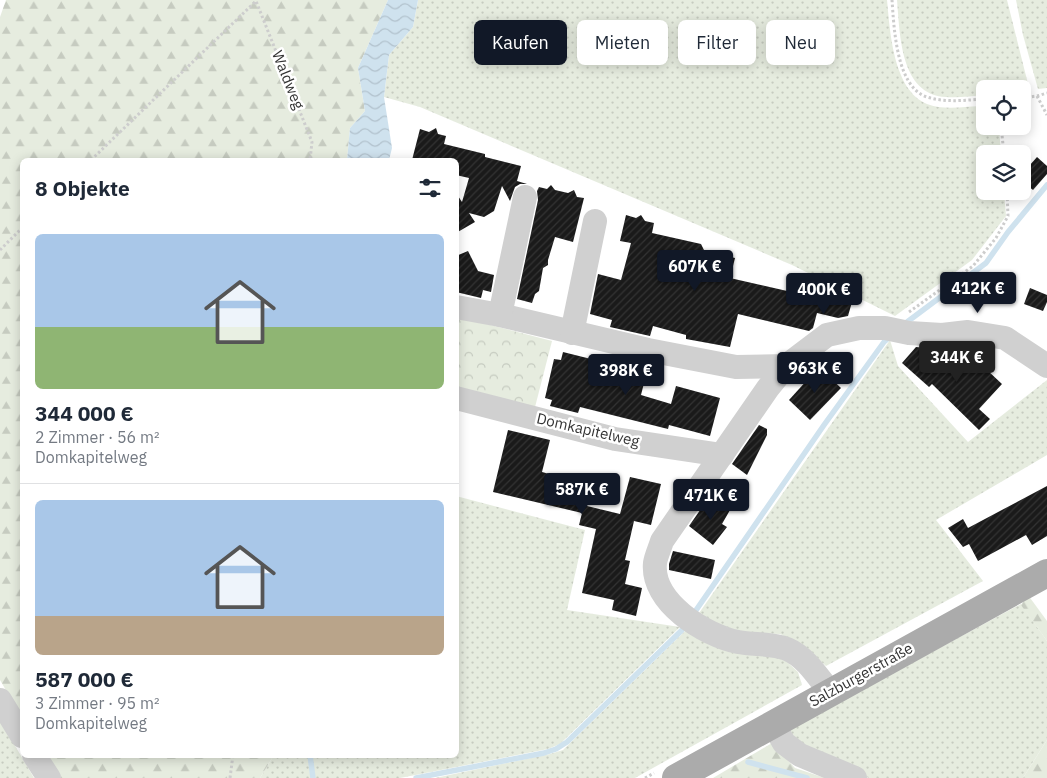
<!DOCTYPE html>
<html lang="de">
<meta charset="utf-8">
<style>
:root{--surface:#fff;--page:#f6f6f7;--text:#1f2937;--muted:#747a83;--line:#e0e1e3;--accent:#111827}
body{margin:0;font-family:"IBM Plex Sans",sans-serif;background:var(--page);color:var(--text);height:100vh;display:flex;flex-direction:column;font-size:19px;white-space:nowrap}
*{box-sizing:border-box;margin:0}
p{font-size:16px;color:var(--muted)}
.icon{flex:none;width:28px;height:28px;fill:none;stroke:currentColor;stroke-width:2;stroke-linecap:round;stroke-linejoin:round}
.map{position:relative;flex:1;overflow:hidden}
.sheet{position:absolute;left:20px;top:158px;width:439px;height:600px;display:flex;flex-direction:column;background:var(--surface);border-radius:8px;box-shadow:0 2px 12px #0003}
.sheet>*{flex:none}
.hud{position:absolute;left:474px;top:20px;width:475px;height:45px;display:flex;gap:10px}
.tools{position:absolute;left:976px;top:80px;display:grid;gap:10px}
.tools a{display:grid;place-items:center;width:55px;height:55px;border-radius:8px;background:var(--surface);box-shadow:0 2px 12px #0003;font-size:25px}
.price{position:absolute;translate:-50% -42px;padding:0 11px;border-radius:5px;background:var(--accent);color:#fff;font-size:16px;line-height:32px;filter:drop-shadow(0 1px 2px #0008)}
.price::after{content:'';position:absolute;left:50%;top:30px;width:15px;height:11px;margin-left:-8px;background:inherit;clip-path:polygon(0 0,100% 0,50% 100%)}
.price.on{background:#222;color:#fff}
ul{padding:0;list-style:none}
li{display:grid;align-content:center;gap:10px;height:265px;padding:0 15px}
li+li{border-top:1px solid var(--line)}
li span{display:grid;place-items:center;height:155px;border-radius:8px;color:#555}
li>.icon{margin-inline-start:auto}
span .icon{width:90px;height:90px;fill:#fffc;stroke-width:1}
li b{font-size:21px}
h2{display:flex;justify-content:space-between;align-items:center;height:60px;padding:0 15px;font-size:21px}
.tag{padding:0 18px;border-radius:8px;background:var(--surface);box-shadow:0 2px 12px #0003;font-size:18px;line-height:45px}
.tag.on{background:var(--accent);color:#fff}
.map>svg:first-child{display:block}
.grass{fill:url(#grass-dots)}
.forest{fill:url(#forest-firs)}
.park{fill:url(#park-crowns)}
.water{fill:url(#water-waves)}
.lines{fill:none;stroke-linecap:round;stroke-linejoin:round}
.stream{stroke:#cfe2ee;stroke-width:5.5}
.building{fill:url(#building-hatch)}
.path{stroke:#cdcdcd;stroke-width:3;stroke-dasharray:2.5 2.5;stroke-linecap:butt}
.minor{stroke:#d0d0d0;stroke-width:24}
.major{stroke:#ababab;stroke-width:28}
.labels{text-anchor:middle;stroke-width:5;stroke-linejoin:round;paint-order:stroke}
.street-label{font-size:15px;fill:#333;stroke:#fff}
</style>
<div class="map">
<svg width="1047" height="778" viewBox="0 0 1047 778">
<defs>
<pattern id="grass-dots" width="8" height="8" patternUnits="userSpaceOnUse" patternTransform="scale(1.25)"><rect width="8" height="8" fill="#e6ecdf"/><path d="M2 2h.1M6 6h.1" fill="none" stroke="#c6cbc0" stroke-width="1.8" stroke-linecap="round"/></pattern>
<pattern id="forest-firs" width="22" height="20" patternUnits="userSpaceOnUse" patternTransform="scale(1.25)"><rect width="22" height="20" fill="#e6ecdf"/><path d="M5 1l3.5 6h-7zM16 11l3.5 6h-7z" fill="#c6cbc0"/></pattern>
<pattern id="park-crowns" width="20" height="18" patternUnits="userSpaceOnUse" patternTransform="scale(1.25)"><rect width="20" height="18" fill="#e6ecdf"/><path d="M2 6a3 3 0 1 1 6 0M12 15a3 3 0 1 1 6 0" fill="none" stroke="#c6cbc0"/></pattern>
<pattern id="water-waves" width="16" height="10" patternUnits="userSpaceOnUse" patternTransform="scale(1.25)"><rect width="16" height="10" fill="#cfe2ee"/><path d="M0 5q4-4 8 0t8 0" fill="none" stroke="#b2c2cd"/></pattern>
<pattern id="building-hatch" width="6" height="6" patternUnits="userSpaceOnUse" patternTransform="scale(1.25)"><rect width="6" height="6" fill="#1a1a1a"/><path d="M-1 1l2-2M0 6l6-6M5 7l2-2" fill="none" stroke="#333"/></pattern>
</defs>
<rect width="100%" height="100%" fill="#fff"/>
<!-- grass -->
<g class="grass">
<path d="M418,0H887C890,31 893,90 927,104C944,111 967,106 985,106V126H999L1001,154H985V191H1004L1006,216L972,260L895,316L792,265L420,107L384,97L389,55L413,27Z"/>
<path d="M897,0H1007L1030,92L1023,93L1022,89H985V95C972,96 959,98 946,97C900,95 900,34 897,0Z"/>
<path d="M1016,0H1047V88L1038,89L1023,35Z"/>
<path d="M890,340L898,366L968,442L1047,380V455L936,520L983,581L826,666L803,646L780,634L734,633L697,616Z"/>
<path d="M456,496L585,530L567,610L680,627L560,744L548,749L400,778H260L274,755H456Z"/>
<path d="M1021,604L1047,641V740L1023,778H869L847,771L807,754L786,731Z"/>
<path d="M686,630L783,658L798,672L802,685L635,778H435L550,754L563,750Z"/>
<path d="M0,720L34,778H0Z"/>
</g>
<!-- forest -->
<g class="forest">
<path d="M6,0H388L358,68L365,111L350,128L347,160H22V718L0,680V17Z"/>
<path d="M1028,595L1047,621V641L1021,605Z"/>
<path d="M1047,740V778H1023Z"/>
<path d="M772,743L795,768L825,778H713Z"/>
<path d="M44,755H274L260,778H57Z"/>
</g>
<!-- park -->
<path class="park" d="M456,316L552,341L534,411L456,391Z"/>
<!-- water -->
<path class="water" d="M388,0H418L413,27L389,55L384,97L392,148L389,160H347L350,128L365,111L358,68Z"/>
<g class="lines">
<!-- stream -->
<g class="stream">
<path d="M903,325L986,263L1008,232L1047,185"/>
<path d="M692,616L824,425L884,342L891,336"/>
<path d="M310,755L313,778"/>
<path d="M748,762L807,778"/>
<path d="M416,778L544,753L556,749L567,742L682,630L687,623"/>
</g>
</g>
<!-- building -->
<g class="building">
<path d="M436,128L438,134L446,136L444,144L485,154V157L521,166L517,181L527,184H520L515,187L510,201L502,186L494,211L484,217L469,213L475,222L456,233V193L462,202L469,178L456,175V160H412L420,129L429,132Z"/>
<path d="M1037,157L1047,166V174L1033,190L1022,181V174Z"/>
<path d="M551,185L555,190L568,193L574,190L577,197L584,198L573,242L555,237L548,260V265L543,268L539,291L535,294L532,303L517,299L538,200L537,191L539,187L547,189Z"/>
<path d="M626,215L636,218L641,215L645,221L654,223L652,233L701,244L704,250L718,254L724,250L727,256L735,258L730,278L822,299L823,292L839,296L838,298L852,302L848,316L838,318L817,313L813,328L809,331L738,314L730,347L686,339V335L653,326L650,336L610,327L612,320L590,314L598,274L621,280L631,243L620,241Z"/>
<path d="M468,251L478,271L494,275L491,292L483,290L481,298L456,292V256Z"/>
<path d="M1030,288L1047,295V302L1043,311L1024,304Z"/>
<path d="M916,347L925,348L953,373L971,355L1002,384L979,409L990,419L979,430L932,384L929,387L902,363Z"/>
<path d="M563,352L591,359L589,367L624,374L626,365L647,371L641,395L671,404L676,386L720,398L710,436L669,425L668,429L580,407L578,413L550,406L552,400L545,398L554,359L561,360Z"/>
<path d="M819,367L841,388L810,420L789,400Z"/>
<path d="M759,425L767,429V435L747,475L732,464Z"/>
<path d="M508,430L550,440L542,472L593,486L587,506L620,514L630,477L661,484L651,525L634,521L625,560L630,561L625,584L642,588L636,616L612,610L614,600L582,593L596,529L579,525L582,513L493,492Z"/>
<path d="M1047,486V536L1032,545L1026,535L978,561L969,544L963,547L948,528L963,519L968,528Z"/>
<path d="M710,496L730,510L722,524L727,527L713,545L689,526Z"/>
<path d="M673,551L715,560L711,579L669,570V564Z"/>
</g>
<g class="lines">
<!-- path -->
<g class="path">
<path d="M892,0C894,27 896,87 927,97C946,103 966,100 985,99"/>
<path d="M1037,96L1047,115"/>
<path d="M1022,98L1037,96L1047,93"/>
<path d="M1001,126L1004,154"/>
<path d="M91,160L256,1L312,142L310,160"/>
<path d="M0,250L22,228"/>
<path d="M909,312L973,266L996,238L1008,216L1007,191"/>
<path d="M230,778L233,755"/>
<path d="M645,778L654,773"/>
</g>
<!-- minor -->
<g class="minor">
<path d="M456,307L500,315L648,350L736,367L786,366"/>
<path d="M500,315L525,197"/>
<path d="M572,333L595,221"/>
<path d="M456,398L615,439L722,455"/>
<path d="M830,692C818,677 806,657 787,649C772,643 754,645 738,642C704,635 651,602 655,563C656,556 660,548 662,541L768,388L786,366L827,335L859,328H885L909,333L942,335L968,332L1005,338L1047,366"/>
<path d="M0,700L22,736"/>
<path d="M773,724L784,743L800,755L855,778"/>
<path d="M34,755L49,778"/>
</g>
<!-- major -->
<path class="major" d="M676,778L1047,573"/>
</g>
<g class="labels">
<!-- street labels -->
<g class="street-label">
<text transform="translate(288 80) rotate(68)" y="5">Waldweg</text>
<text transform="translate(588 430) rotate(13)" y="5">Domkapitelweg</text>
<text transform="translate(861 675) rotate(-29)" y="5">Salzburgerstraße</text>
</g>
</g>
</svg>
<div class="tools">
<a><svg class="icon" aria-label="locate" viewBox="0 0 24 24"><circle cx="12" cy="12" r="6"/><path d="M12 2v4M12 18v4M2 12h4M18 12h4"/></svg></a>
<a><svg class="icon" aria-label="layers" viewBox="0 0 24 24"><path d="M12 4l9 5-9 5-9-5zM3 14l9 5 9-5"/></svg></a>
</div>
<b class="price" style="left:695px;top:292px">607K €</b>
<b class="price" style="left:978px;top:314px">412K €</b>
<b class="price" style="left:824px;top:315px">400K €</b>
<b class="price on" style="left:957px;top:383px">344K €</b>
<b class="price" style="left:815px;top:394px">963K €</b>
<b class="price" style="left:626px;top:396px">398K €</b>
<b class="price" style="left:582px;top:515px">587K €</b>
<b class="price" style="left:711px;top:521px">471K €</b>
<div class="hud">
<a class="tag on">Kaufen</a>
<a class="tag">Mieten</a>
<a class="tag">Filter</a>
<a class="tag">Neu</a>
</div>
<section class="sheet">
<h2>8 Objekte<svg class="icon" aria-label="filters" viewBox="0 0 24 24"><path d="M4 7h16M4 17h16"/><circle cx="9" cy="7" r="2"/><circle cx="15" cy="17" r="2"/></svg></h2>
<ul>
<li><span style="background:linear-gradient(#a9c7e8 60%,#8fb573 0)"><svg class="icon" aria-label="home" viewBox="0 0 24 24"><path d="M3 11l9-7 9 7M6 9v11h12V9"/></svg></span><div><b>344 000 €</b><p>2 Zimmer · 56 m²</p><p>Domkapitelweg</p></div></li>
<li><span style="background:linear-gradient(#a9c7e8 75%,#b9a48a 0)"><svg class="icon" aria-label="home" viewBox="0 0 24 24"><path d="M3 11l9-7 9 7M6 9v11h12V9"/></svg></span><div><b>587 000 €</b><p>3 Zimmer · 95 m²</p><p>Domkapitelweg</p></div></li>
</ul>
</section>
</div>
